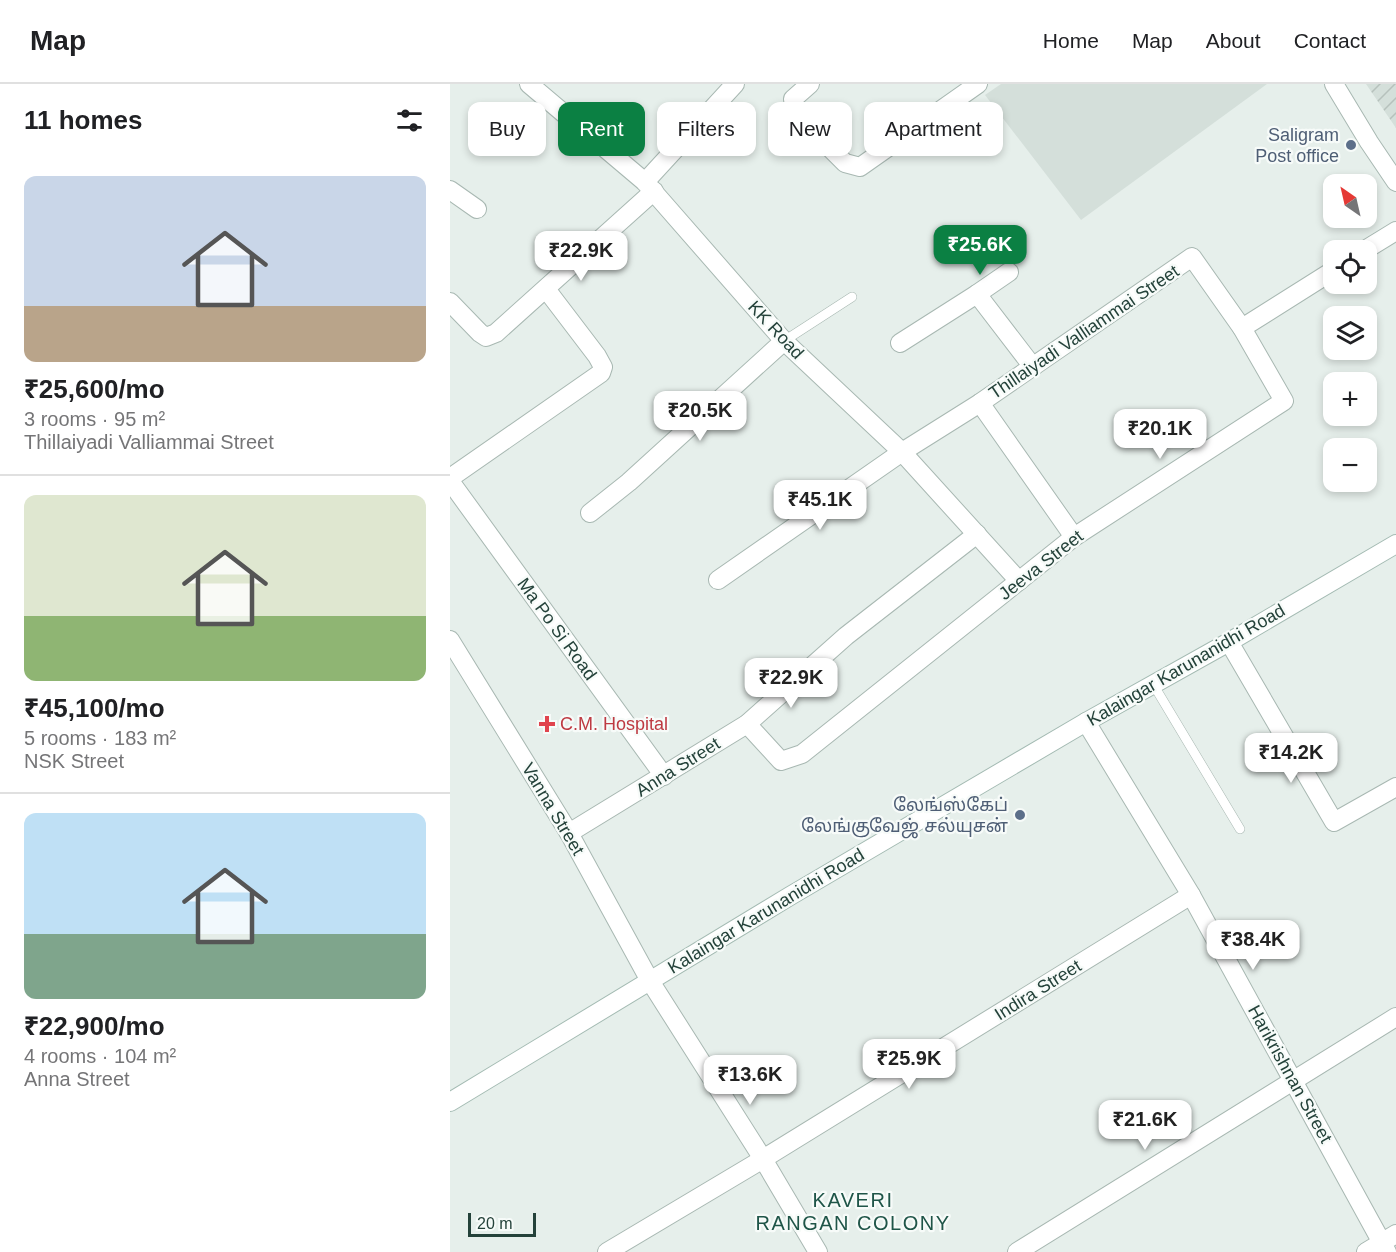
<!DOCTYPE html>
<meta charset="utf-8">
<style>
:root{--surface:#fff;--page:#f6f6f6;--text:#202124;--muted:#757577;--line:#e0e0e0;--accent:#0b8043}
body{margin:0;font-family:Arial,"Noto Sans Tamil",sans-serif;background:var(--page);color:var(--text);height:100vh;display:flex;flex-direction:column;font-size:22px;white-space:nowrap}
*{box-sizing:border-box;margin:0}
p{font-size:20px;color:var(--muted)}
.icon{flex:none;width:33px;height:33px;fill:none;stroke:currentColor;stroke-width:2;stroke-linecap:round;stroke-linejoin:round}
.map{position:relative;flex:1;overflow:hidden}
.sheet{display:flex;flex-direction:column;background:var(--surface);width:450px}
.sheet>*{flex:none}
.guide{position:absolute;left:18px;top:18px;width:570px;height:54px;display:flex;gap:12px}
.needle{width:39px;rotate:326deg}
.tools{position:absolute;left:873px;top:90px;display:grid;gap:12px}
.tools a{display:grid;place-items:center;width:54px;height:54px;border-radius:12px;background:var(--surface);box-shadow:0 3px 9px #0003;font-size:30px}
.scale{position:absolute;left:18px;bottom:15px;width:68px;box-sizing:border-box;padding-left:6px;border:3px solid #24423a;border-top:0;font-size:16px;line-height:21px;white-space:nowrap;color:#24423a;-webkit-text-stroke:4px #f7fbf9;paint-order:stroke}
.price{position:absolute;translate:-50% -51px;padding:0 14px;border-radius:12px;background:#fff;color:#222;font-size:20px;line-height:39px;filter:drop-shadow(0 2px 3px #0008)}
.price::after{content:'';position:absolute;left:50%;top:36px;width:18px;height:14px;margin-left:-9px;background:inherit;clip-path:polygon(0 0,100% 0,50% 100%)}
.price.current{background:var(--accent);color:#fff}
ul{padding:0;list-style:none}
li{display:grid;align-content:center;gap:12px;height:318px;padding:0 24px}
li+li{border-top:2px solid var(--line)}
li span{display:grid;place-items:center;height:186px;border-radius:12px;color:#555}
li>.icon{margin-inline-start:auto}
span .icon{width:108px;height:108px;fill:#fffc;stroke-width:1}
li b{font-size:26px}
h2{display:flex;justify-content:space-between;align-items:center;height:72px;padding:0 24px;font-size:26px}
.tag{padding:0 21px;border-radius:12px;background:var(--surface);box-shadow:0 3px 9px #0003;font-size:21px;line-height:54px}
.tag.current{background:var(--accent);color:#fff}
header{display:flex;align-items:center;gap:36px;box-sizing:border-box;height:84px;padding:0 30px;background:var(--surface);border-bottom:2px solid var(--line)}
header strong{font-size:28px}
nav{display:flex;gap:33px;margin-inline-start:auto;font-size:21px}
main{display:flex;flex:1;min-height:0}
.map>svg:first-child{display:block}
.built{fill:#d4dfda}
.industrial{fill:url(#industrial-furrows)}
.lines{fill:none;stroke-linecap:round;stroke-linejoin:round}
.lane-casing{stroke:#a8b8b2;stroke-width:10}
.street-casing{stroke:#a8b8b2;stroke-width:20}
.secondary-casing{stroke:#a4bbb3;stroke-width:20}
.lane{stroke:#fff;stroke-width:9}
.street{stroke:#fff;stroke-width:18}
.secondary{stroke:#fff;stroke-width:18}
.service-dot{fill:#5c6f8a;stroke:#f7fbf9;stroke-width:2}
.health-dot{fill:#e0444e;stroke:#f7fbf9;stroke-width:2}
.labels{text-anchor:middle;stroke-width:4.5;stroke-linejoin:round;paint-order:stroke}
.service-label{font-size:18px;fill:#4e5e75;stroke:#f7fbf9;text-anchor:end}
.street-label{font-size:18px;fill:#24423a;stroke:#f7fbf9}
.health-label{font-size:18px;fill:#be3a42;stroke:#f7fbf9;text-anchor:start}
.neighbourhood-label{font-size:20px;letter-spacing:1.5px;fill:#1f5548;stroke:#f7fbf9}
</style>
<header>
<strong>Map</strong>
<nav><a>Home</a><a>Map</a><a>About</a><a>Contact</a></nav>
</header>
<main>
<section class="sheet">
<h2>11 homes<svg class="icon" aria-label="filters" viewBox="0 0 24 24"><path d="M4 7h16M4 17h16"/><circle cx="9" cy="7" r="2"/><circle cx="15" cy="17" r="2"/></svg></h2>
<ul>
<li><span style="background:linear-gradient(#c9d6e8 70%,#b9a48a 0)"><svg class="icon" aria-label="home" viewBox="0 0 24 24"><path d="M3 11l9-7 9 7M6 9v11h12V9"/></svg></span><div><b>₹25,600/mo</b><p>3 rooms · 95 m²</p><p>Thillaiyadi Valliammai Street</p></div></li>
<li><span style="background:linear-gradient(#dfe7d0 65%,#8fb573 0)"><svg class="icon" aria-label="home" viewBox="0 0 24 24"><path d="M3 11l9-7 9 7M6 9v11h12V9"/></svg></span><div><b>₹45,100/mo</b><p>5 rooms · 183 m²</p><p>NSK Street</p></div></li>
<li><span style="background:linear-gradient(#bfe0f5 65%,#7fa58c 0)"><svg class="icon" aria-label="home" viewBox="0 0 24 24"><path d="M3 11l9-7 9 7M6 9v11h12V9"/></svg></span><div><b>₹22,900/mo</b><p>4 rooms · 104 m²</p><p>Anna Street</p></div></li>
</ul>
</section>
<div class="map">
<svg width="946" height="1168" viewBox="0 0 946 1168">
<defs>
<pattern id="industrial-furrows" width="10" height="10" patternUnits="userSpaceOnUse" patternTransform="scale(1.5)"><rect width="10" height="10" fill="#d4dfda"/><path d="M-1 1l2-2M0 10L10 0M9 11l2-2" fill="none" stroke="#b6c1bc"/></pattern>
</defs>
<rect width="100%" height="100%" fill="#e6efeb"/>
<!-- built -->
<path class="built" d="M551,0H817L631,136L535,11Z"/>
<!-- industrial -->
<path class="industrial" d="M916,0H946V44Z"/>
<g class="lines">
<defs>
<g id="lane">
<path d="M334,257L402,213"/>
<path d="M703,600L790,745"/>
</g>
<g id="street">
<path d="M79,0L195,98L334,257L452,368L569,497"/>
<path d="M360,0L343,15L345,29L395,79L410,83L528,0"/>
<path d="M884,0L919,58L946,98"/>
<path d="M195,98L285,0"/>
<path d="M0,106L27,125"/>
<path d="M915,166L946,147"/>
<path d="M527,210L559,188"/>
<path d="M0,218L30,249L36,253L46,249L204,107"/>
<path d="M792,244L884,186"/>
<path d="M450,259L527,210L583,283"/>
<path d="M530,319L624,453"/>
<path d="M0,394L151,289L153,283L147,272L96,205"/>
<path d="M0,397L214,692"/>
<path d="M140,429L179,398L334,257"/>
<path d="M268,496L452,368L530,319L742,173L792,244L834,317L624,453L352,670L331,677L297,640"/>
<path d="M0,556L119,749L200,897L313,1075L368,1168"/>
<path d="M779,558L884,738L946,703"/>
<path d="M636,638L741,811L937,1168"/>
<path d="M119,749L297,640L396,552L527,450"/>
<path d="M157,1168L313,1075L741,811"/>
<path d="M567,1168L946,933"/>
<path d="M916,1168L946,1150"/>
</g>
<path id="secondary" d="M0,1018L340,812L636,638L779,558L946,460"/>
</defs>
<!-- lane casing -->
<use href="#lane" class="lane-casing"/>
<!-- street casing -->
<use href="#street" class="street-casing"/>
<!-- secondary casing -->
<use href="#secondary" class="secondary-casing"/>
<!-- lane -->
<use href="#lane" class="lane"/>
<!-- street -->
<use href="#street" class="street"/>
<!-- secondary -->
<use href="#secondary" class="secondary"/>
</g>
<!-- markers -->
<g class="service-dot">
<circle cx="901" cy="61" r="6"/>
<circle cx="570" cy="731" r="6"/>
</g>
<path class="health-dot" d="M94 631h6v6h6v6h-6v6h-6v-6h-6v-6h6z"/>
<g class="labels">
<!-- service labels -->
<g class="service-label">
<text x="889" y="57">Saligram<tspan x="889" dy="21">Post office</tspan></text>
<text x="558" y="727">லேங்ஸ்கேப்<tspan x="558" dy="21">லேங்குவேஜ் சல்யுசன்</tspan></text>
</g>
<!-- street labels -->
<g class="street-label">
<text transform="translate(326 246) rotate(47)" y="6">KK Road</text>
<text transform="translate(634 248) rotate(-34)" y="6">Thillaiyadi Valliammai Street</text>
<text transform="translate(591 481) rotate(-38)" y="6">Jeeva Street</text>
<text transform="translate(107 545) rotate(54)" y="6">Ma Po Si Road</text>
<text transform="translate(736 581) rotate(-30)" y="6">Kalaingar Karunanidhi Road</text>
<text transform="translate(228 683) rotate(-32)" y="6">Anna Street</text>
<text transform="translate(103 725) rotate(59)" y="6">Vanna Street</text>
<text transform="translate(316 827) rotate(-31)" y="6">Kalaingar Karunanidhi Road</text>
<text transform="translate(588 906) rotate(-32)" y="6">Indira Street</text>
<text transform="translate(840 990) rotate(61)" y="6">Harikrishnan Street</text>
</g>
<!-- health labels -->
<g class="health-label">
<text x="110" y="646">C.M. Hospital</text>
</g>
<!-- neighbourhood labels -->
<g class="neighbourhood-label">
<text x="403" y="1123">KAVERI<tspan x="403" dy="23">RANGAN COLONY</tspan></text>
</g>
</g>
</svg>
<div class="tools">
<a><svg class="needle" viewBox="-14 -14 28 28"><path d="M0-13l5 13h-10z" fill="#e53935"/><path d="M0 13l5-13h-10z" fill="#757577"/></svg></a>
<a><svg class="icon" aria-label="locate" viewBox="0 0 24 24"><circle cx="12" cy="12" r="6"/><path d="M12 2v4M12 18v4M2 12h4M18 12h4"/></svg></a>
<a><svg class="icon" aria-label="layers" viewBox="0 0 24 24"><path d="M12 4l9 5-9 5-9-5zM3 14l9 5 9-5"/></svg></a>
<a>+</a>
<a>−</a>
</div>
<div class="scale">20 m</div>
<b class="price current" style="left:530px;top:192px">₹25.6K</b>
<b class="price" style="left:131px;top:198px">₹22.9K</b>
<b class="price" style="left:250px;top:358px">₹20.5K</b>
<b class="price" style="left:710px;top:376px">₹20.1K</b>
<b class="price" style="left:370px;top:447px">₹45.1K</b>
<b class="price" style="left:341px;top:625px">₹22.9K</b>
<b class="price" style="left:841px;top:700px">₹14.2K</b>
<b class="price" style="left:803px;top:887px">₹38.4K</b>
<b class="price" style="left:459px;top:1006px">₹25.9K</b>
<b class="price" style="left:300px;top:1022px">₹13.6K</b>
<b class="price" style="left:695px;top:1067px">₹21.6K</b>
<div class="guide">
<a class="tag">Buy</a>
<a class="tag current">Rent</a>
<a class="tag">Filters</a>
<a class="tag">New</a>
<a class="tag">Apartment</a>
</div>
</div>
</main>
